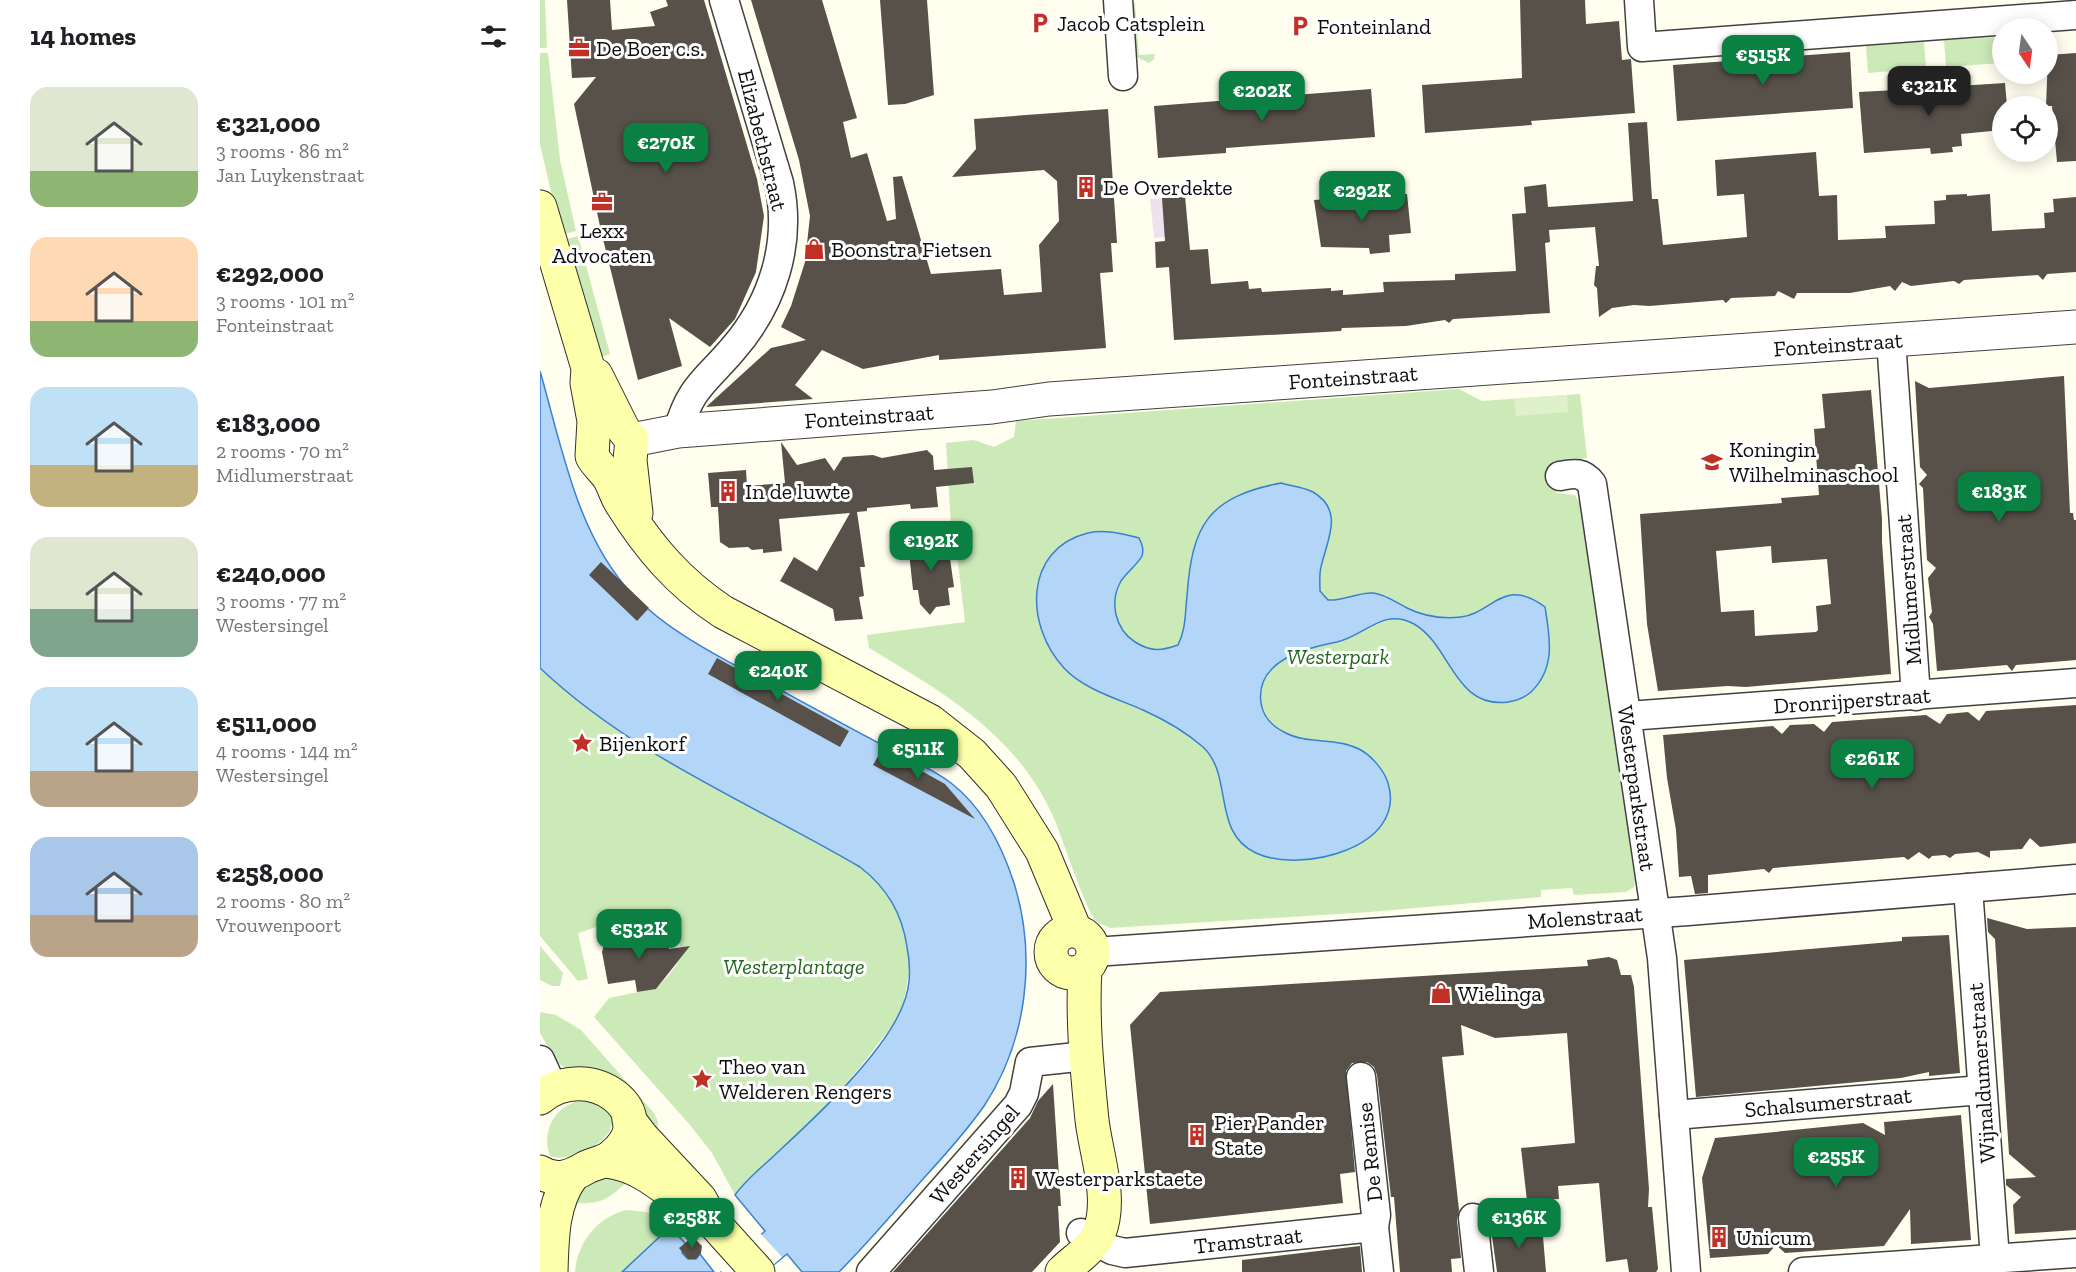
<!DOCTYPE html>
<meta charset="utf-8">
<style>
:root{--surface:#fff;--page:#f6f6f6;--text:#202124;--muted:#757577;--accent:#0b8043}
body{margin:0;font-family:"Zilla Slab",serif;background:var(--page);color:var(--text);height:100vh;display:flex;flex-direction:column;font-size:22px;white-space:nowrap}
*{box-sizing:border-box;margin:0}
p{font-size:20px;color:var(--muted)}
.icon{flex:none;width:33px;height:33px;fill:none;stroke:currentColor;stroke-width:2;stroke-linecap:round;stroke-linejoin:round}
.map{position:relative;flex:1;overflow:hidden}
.drawer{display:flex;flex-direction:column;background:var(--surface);width:540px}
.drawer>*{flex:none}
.needle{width:39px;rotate:167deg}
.controls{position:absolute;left:1452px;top:18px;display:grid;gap:12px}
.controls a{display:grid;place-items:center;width:66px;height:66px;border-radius:50%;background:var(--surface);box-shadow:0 3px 15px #0003;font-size:30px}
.price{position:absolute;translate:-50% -51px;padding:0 14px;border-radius:12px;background:var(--accent);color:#fff;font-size:20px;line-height:39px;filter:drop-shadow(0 2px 3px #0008)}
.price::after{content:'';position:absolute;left:50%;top:36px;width:18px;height:14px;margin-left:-9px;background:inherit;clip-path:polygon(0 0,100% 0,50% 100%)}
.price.active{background:#222;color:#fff}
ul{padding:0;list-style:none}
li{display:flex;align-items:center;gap:18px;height:150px;padding:0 30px}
li span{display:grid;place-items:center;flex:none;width:168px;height:120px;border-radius:18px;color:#555}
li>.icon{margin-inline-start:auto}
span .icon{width:72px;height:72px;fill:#fffc;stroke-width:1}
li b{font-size:26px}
h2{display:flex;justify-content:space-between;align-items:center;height:72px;padding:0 30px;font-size:26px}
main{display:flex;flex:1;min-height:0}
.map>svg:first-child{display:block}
.industrial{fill:#ede2ed}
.green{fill:#cceab8}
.pitch{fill:#dff1ca}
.water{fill:#b3d5f7;stroke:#3980cf;stroke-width:1.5}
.pier{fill:#fffeef}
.building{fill:#57514a;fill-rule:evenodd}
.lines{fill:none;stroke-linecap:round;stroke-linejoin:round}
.minor-casing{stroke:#414141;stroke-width:31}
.tertiary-casing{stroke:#414141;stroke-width:35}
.secondary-casing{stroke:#303030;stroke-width:35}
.minor{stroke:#fff;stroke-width:28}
.tertiary{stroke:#fff;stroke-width:33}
.secondary{stroke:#feffaa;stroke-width:33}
.labels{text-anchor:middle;stroke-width:6;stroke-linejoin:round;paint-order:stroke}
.poi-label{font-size:22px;fill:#0e0e0e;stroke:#fff;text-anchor:start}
.street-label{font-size:22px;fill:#0e0e0e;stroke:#fff}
.park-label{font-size:22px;font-style:italic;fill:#23671d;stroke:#fff}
</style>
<main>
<section class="drawer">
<h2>14 homes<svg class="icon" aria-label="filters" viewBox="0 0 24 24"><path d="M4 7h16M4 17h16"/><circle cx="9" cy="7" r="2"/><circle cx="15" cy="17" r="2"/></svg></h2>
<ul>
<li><span style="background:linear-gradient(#dfe7d0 70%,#8fb573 0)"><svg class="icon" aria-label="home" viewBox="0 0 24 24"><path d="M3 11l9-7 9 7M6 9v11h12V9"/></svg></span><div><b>€321,000</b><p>3 rooms · 86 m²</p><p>Jan Luykenstraat</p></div></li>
<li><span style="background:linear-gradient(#ffd9b3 70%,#8fb573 0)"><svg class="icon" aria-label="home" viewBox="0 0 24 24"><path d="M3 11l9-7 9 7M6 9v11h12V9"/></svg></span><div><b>€292,000</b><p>3 rooms · 101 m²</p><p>Fonteinstraat</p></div></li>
<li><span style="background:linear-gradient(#bfe0f5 65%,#c2b280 0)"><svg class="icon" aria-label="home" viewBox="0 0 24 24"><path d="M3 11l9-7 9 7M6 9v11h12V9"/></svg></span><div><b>€183,000</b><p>2 rooms · 70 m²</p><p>Midlumerstraat</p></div></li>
<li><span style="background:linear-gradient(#dfe7d0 60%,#7fa58c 0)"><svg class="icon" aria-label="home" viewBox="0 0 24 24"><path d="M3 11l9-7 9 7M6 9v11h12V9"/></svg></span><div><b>€240,000</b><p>3 rooms · 77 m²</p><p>Westersingel</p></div></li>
<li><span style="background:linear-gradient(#bfe0f5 70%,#b9a48a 0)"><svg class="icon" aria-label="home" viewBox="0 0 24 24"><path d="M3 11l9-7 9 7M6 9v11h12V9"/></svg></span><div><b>€511,000</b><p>4 rooms · 144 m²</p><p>Westersingel</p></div></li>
<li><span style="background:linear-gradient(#a9c7e8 65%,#b9a48a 0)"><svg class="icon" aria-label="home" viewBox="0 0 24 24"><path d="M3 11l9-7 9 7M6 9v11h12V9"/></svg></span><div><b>€258,000</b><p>2 rooms · 80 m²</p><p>Vrouwenpoort</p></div></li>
</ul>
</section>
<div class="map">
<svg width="1536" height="1272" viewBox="0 0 1536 1272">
<rect width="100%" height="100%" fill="#fffeef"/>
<!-- industrial -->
<path class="industrial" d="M646,197L648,235L614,238L610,199Z"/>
<!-- green -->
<g class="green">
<path d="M0,0H5L7,48H0Z"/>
<path d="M595,3L599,55L615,54L614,59L609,63L593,55L585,4Z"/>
<path d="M1461,37L1462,63L1406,67L1404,40Z"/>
<path d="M1384,42L1386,68L1328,73L1326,46Z"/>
<path d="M0,53H8L20,160L36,231L21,235L0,144Z"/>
<path d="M38,236L70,354L58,358L23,240Z"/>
<path d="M919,389L942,401L1040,394L1047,458L1012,465L1016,493L1035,495L1041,506L1095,881L1094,887L1086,892L1034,895L1032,888L1001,890V897L830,912L570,928L557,922C546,912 522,836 513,816C475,733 404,693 329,648L327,635L425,622L416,546L431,544L430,526H411L406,443L434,440L454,447L474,437L476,421Z"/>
<path d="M0,668C93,756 211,803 320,867L335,879L360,914L370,965L363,1007L354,1023L325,1061L284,1110L195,1195L172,1153L150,1125L54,1017L69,998L117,988C124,980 136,968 140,958C142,953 140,945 138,940C131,920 107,913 87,917C69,919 55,929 38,933L48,979L38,981L0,936Z"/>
<path d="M0,946L23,973L20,986H12L0,980Z"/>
<path d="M0,1012L16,1015L41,1030L114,1113L118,1122V1139L17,1062L0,1033Z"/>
<path d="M45,1100C111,1118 39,1167 10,1156C0,1130 17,1102 45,1100Z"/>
<path d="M51,1177H92C69,1199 63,1205 30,1203Z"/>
<path d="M86,1210L106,1212L130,1227L82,1272H35C37,1242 58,1217 86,1210Z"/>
</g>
<!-- pitch -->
<path class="pitch" d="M1027,395L1028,412L976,416L974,399Z"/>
<!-- water -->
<g class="water">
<path d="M0,371C22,447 37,536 93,595C129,632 178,656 222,680C264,703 306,726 348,748C369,759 393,769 411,783C442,807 462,846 474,883C497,957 487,1041 444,1106C426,1132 404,1156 383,1179C355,1211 328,1243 299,1272H262L247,1254L225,1272H181L225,1231L195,1195C207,1178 225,1165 240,1150C277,1116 345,1052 363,1005C371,986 371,967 367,947C362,913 347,888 320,867C211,803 93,756 0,668Z"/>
<path d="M741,483C751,486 764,487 773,492C805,511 787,540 781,567C779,575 780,583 780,591L788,600C804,601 818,592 833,593C845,594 857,603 867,608C883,616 903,619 921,617C953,613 964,576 1005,607C1010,638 1016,668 991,692C984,698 977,701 968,702C914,709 911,645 874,624C843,607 825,636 797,642C765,648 715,661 721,703C723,716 732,726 744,732C767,745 796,737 819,749C831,755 844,770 848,783C868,848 760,874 716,853C671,832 694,776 663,747C647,733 623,719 603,710C578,699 543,689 524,668C485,626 483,549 548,533C565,529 583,534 599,538C602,544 604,549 602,556C597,565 587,572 581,581C569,602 575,629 595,642C611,652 621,651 638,645C646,629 645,614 647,596C652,525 668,497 741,483Z"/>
<path d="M130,1227L145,1243L142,1253L148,1259H156L160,1254L174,1272H82Z"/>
</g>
<!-- pier -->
<path class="pier" d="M220,1233L242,1257L225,1272H182L180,1270Z"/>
<!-- building -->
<g class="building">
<path d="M27,0H70L72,30L115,26L110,12L128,6L126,0H164L217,179L224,216L216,272L195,319L170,347L129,318L142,366L98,380L61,231L34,104L56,77L32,78Z"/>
<path d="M211,0H282L317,118L303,122L311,158L327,153L347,221L356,219L353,177L362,176L391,274L461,269L464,295L502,292L499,245L519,221L517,181L504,170L412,177L436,149L434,119L568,109L577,243H571L573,272L560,273L566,348L399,360V355L323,369L282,350L255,385L273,399L166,407L231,348L266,340L241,327L251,306L265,262L270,216L259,160Z"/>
<path d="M340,0H387L394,95L365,104L348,105Z"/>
<path d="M980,0H1045L1046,24L1079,21L1082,60L1091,59L1095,113L991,121L992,125L885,133L882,85L982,78Z"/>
<path d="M1310,52L1313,108L1137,121L1133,65Z"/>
<path d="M1536,53V161L1517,162L1512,106H1506L1508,55Z"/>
<path d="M1413,81L1418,86L1465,83L1467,106H1462V130L1421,134L1422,146L1412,147L1413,152L1391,154L1390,148L1324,153L1319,92L1375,89L1380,84L1384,88L1409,87Z"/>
<path d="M831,89L835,137L686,148V153L618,158L614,106Z"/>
<path d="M1107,122L1112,199H1118L1123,245L1207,237L1204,194L1177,196L1175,160L1276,152L1279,196L1297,195L1298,240L1346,238L1345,226L1395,224L1394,201L1406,200V195L1427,194V196L1450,194L1452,231L1505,228L1504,213L1514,212L1513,199L1536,197V272L1507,274L1503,280L1498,275L1424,280L1419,284L1414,281L1371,286L1362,282L1355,291L1350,286L1310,293H1257L1254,299L1238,291L1235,296L1191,298L1186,303L1183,300L1109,306L1094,305L1072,308L1059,317L1057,288L1054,285L1056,266H1059L1055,227L1009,230L1010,242L1005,243L1010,313L913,319L909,323L905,320L866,326L802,328L801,331L785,332L634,340L629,267L616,268L615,242L625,241L622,198L645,197L650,250L668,249L671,284L708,281L709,289L721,288L722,292L791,288V291L803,290V295L844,292L843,282L915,280V274L976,271L972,214L986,213L984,187L1006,184L1008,207L1093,201L1088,123Z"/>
<path d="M867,194L871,233L849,235L850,252L830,254L829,248L781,247L774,200Z"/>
<path d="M1524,376L1530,513H1533L1534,520H1536V660L1476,665L1472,671L1467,665L1397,671L1393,624L1389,617L1392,612L1388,578L1396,568L1387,560L1383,488L1379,484L1387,475L1380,467L1375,381L1389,388Z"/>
<path d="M1331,390L1342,519V542L1351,674L1206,687L1188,686L1118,691L1107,624L1100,514L1242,503L1241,498L1279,495L1274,429L1285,428L1282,394ZM1231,546L1232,563L1287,559L1291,604L1276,606L1278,630L1276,632L1215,636L1214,610L1181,612L1176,551Z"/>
<path d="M241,442L257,465L285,458L294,471L303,457L333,455L342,458L387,450L393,456L394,470L432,467L434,483L396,487L398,507L371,509L370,504L349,506L327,508V511L317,512L325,567H320L324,596L319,597L323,619L295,621L293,609L240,581L254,557L277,571L310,513L239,519L242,551L223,553V549L212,550L208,547L189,548L180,542L178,507H171L168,473L206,470L207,486L245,483Z"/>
<path d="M407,537L414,587L408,588L410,605L396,607L390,615L380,604L378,590H373L368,543Z"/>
<path d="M61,562L109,608L97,621L49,575Z"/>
<path d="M177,658L309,731L300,747L168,674Z"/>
<path d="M1536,705V843L1500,847L1490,838L1482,849L1450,851V858L1438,852L1415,854L1410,858L1405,855L1392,856L1389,859L1379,852L1368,860L1364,857L1233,868L1229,873L1224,869L1168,875V893L1155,894L1151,876L1139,877L1136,830L1127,778L1123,735L1233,726L1242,734L1250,725L1274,724L1284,732L1292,722L1386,715L1400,724L1407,714L1428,712L1439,721L1446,711Z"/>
<path d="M342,749L405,784L435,819L333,765Z"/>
<path d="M1447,918L1487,929L1536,927V1230L1475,1234L1473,1205L1481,1197L1466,1185V1179L1496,1177L1469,1154L1455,939L1448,932Z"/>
<path d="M88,932L116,935L128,943L129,949L150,946L116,989L97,992L95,980L68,984L62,952L64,945L73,934Z"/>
<path d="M1409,935L1420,1073L1389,1076V1072L1361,1078L1156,1097L1144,960L1362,941V937Z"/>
<path d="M1069,957L1077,960L1081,975H1091L1094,987L1109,1189L1108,1207H1112L1118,1269L1116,1272H1089L1087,1259L1066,1262L1059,1183L1018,1186L1019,1199L987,1201L981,1148L1035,1143L1027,1033L955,1038L921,1025L924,1055L902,1057L919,1210L917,1220L921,1258L911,1259L912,1272H860L854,1197H851L837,1075L834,1067L827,1062L812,1063L806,1071L815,1172L800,1174L803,1203L610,1224L590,1025L620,992L1048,966L1047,960Z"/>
<path d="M513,1084L521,1206H518L520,1242L492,1272H353L490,1118L498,1101Z"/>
<path d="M1421,1115L1431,1240L1371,1244L1370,1209L1344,1246L1245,1253L1236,1245L1228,1254L1170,1258L1162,1178L1175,1138L1323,1123L1345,1135L1344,1122Z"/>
<path d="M1002,1225L1006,1272H957L951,1229Z"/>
<path d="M149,1240H156L162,1246L161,1253L156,1259H148L139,1248Z"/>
<path d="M820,1246L822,1272H702V1260Z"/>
</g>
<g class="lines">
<defs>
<g id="minor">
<path d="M578,0L583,76"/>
<path d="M1099,0L1102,47L1536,15"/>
<path d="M1351,340L1376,696"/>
<path d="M138,431C150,387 166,381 193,349C233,303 252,243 239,183L184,0"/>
<path d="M1020,476C1034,473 1043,472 1052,484L1122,958L1146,1272"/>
<path d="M1088,716L1536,683"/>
<path d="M1428,888L1455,1259"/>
<path d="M554,952L1148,911L1536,879"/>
<path d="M0,1060L13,1088"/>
<path d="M821,1077L836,1215L834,1227"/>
<path d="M1134,1115L1442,1090"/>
<path d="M933,1218L939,1272"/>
<path d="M541,1233L572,1250L585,1253L834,1227L839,1272"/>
<path d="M331,1272L478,1105L484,1093L490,1062L546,1056"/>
<path d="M1263,1272L1536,1253"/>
</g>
<path id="tertiary" d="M92,440L138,431L452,407L509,399L1536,327"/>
<g id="secondary">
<path d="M0,207L48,368L47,383L54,421L52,456C56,464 64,470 69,478C74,486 76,496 81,503C109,548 139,583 183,612L390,721L432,754L461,786L502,851L535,930"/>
<path d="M56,375L83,429L92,440L90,460L96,513"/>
<circle cx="532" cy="952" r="21"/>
<path d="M0,1098C48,1057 126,1113 72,1156C65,1162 56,1163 47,1167C32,1176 17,1183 0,1172"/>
<path d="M89,1120L102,1137L160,1199L172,1221L218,1272"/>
<path d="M66,1161C97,1165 116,1181 141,1200"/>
<path d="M11,1272C12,1239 12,1203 32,1176"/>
<path d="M522,1272C535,1259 551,1251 559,1233C573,1199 556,1155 552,1120C547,1070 542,1020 545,969"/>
</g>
</defs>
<!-- minor casing -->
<use href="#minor" class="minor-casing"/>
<!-- tertiary casing -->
<use href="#tertiary" class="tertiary-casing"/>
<!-- secondary casing -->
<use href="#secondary" class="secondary-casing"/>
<!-- minor -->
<use href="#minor" class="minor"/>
<!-- tertiary -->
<use href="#tertiary" class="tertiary"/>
<!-- secondary -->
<use href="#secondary" class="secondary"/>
</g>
<!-- icons -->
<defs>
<symbol id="parking-bare" viewBox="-9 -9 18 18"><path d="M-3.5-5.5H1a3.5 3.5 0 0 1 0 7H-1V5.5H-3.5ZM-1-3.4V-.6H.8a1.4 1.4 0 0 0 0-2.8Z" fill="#c03024" stroke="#fff" stroke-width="2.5" paint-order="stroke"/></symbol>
<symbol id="office-bare" viewBox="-9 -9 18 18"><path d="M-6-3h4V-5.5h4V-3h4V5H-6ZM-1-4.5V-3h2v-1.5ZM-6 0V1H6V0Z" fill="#c03024" stroke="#fff" stroke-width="2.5" paint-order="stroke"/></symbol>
<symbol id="building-bare" viewBox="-9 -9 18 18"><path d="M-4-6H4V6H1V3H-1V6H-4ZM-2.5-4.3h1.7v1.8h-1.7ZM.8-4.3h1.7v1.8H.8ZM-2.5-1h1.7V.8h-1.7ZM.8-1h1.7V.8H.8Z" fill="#c03024" stroke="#fff" stroke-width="2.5" paint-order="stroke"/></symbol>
<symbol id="shop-bare" viewBox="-9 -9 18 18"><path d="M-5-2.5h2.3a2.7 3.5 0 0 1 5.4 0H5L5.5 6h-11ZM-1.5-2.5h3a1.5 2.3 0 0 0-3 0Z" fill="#c03024" stroke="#fff" stroke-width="2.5" paint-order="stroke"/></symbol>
<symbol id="school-bare" viewBox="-9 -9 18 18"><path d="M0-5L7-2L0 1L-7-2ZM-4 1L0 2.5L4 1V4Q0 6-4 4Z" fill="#c03024" stroke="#fff" stroke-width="2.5" paint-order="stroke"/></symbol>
<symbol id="sight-bare" viewBox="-9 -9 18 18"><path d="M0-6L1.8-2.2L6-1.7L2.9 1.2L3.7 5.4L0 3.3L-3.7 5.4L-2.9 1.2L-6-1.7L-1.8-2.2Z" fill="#c03024" stroke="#fff" stroke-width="2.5" paint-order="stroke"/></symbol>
</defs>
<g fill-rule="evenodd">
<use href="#parking-bare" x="485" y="8" width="30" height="30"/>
<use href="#parking-bare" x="745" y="11" width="30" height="30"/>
<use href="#office-bare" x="24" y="33" width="30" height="30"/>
<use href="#building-bare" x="531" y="172" width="30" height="30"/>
<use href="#office-bare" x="47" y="187" width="30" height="30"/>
<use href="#shop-bare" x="259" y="234" width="30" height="30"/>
<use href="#school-bare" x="1157" y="447" width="30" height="30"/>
<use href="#building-bare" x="173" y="476" width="30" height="30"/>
<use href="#sight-bare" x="27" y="728" width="30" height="30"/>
<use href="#shop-bare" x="886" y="978" width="30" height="30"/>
<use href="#sight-bare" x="147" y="1064" width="30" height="30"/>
<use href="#building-bare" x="642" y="1120" width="30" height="30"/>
<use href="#building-bare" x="463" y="1163" width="30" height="30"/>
<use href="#building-bare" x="1164" y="1222" width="30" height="30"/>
</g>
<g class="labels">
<!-- poi labels -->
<g class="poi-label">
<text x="517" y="31">Jacob Catsplein</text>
<text x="777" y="34">Fonteinland</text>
<text x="56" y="56">De Boer c.s.</text>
<text x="563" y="195">De Overdekte</text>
<text x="62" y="238" text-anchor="middle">Lexx<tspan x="62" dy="25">Advocaten</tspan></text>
<text x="291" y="257">Boonstra Fietsen</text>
<text x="1189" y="457">Koningin<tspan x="1189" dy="25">Wilhelminaschool</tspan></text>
<text x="205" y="499">In de luwte</text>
<text x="59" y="751">Bijenkorf</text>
<text x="918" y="1001">Wielinga</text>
<text x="179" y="1074">Theo van<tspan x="179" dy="25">Welderen Rengers</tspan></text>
<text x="674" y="1130">Pier Pander<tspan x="674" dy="25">State</tspan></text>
<text x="495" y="1186">Westerparkstaete</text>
<text x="1196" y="1245">Unicum</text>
</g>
<!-- street labels -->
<g class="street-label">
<text transform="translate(223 140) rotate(76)" y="8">Elizabethstraat</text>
<text transform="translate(1298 344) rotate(-4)" y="8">Fonteinstraat</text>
<text transform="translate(813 377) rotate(-4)" y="8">Fonteinstraat</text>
<text transform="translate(329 416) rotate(-4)" y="8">Fonteinstraat</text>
<text transform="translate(1368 590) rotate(-94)" y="8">Midlumerstraat</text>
<text transform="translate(1312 700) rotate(-4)" y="8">Dronrijperstraat</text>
<text transform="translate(1097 788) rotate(82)" y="8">Westerparkstraat</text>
<text transform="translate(1045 917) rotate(-4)" y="8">Molenstraat</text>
<text transform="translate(1441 1073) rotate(-94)" y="8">Wijnaldumerstraat</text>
<text transform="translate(1288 1102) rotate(-5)" y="8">Schalsumerstraat</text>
<text transform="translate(829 1152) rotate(-96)" y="8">De Remise</text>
<text transform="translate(434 1154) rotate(-49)" y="8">Westersingel</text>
<text transform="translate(708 1240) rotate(-6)" y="8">Tramstraat</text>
</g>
<!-- park labels -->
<g class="park-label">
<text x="798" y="664">Westerpark</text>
<text x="254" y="974">Westerplantage</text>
</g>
</g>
</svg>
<div class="controls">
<a><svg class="needle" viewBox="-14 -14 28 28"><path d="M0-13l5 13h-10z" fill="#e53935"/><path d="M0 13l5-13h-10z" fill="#757577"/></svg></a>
<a><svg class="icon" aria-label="locate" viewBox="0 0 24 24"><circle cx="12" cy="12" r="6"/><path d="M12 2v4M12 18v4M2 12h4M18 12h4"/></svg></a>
</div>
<b class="price" style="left:1223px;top:86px">€515K</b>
<b class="price active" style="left:1389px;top:117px">€321K</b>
<b class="price" style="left:722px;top:122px">€202K</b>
<b class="price" style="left:126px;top:174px">€270K</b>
<b class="price" style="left:822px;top:222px">€292K</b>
<b class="price" style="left:1459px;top:523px">€183K</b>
<b class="price" style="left:391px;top:572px">€192K</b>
<b class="price" style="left:238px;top:702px">€240K</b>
<b class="price" style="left:378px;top:780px">€511K</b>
<b class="price" style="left:1332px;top:790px">€261K</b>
<b class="price" style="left:99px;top:960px">€532K</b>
<b class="price" style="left:1296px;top:1188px">€255K</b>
<b class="price" style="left:152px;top:1249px">€258K</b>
<b class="price" style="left:979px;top:1249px">€136K</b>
</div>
</main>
